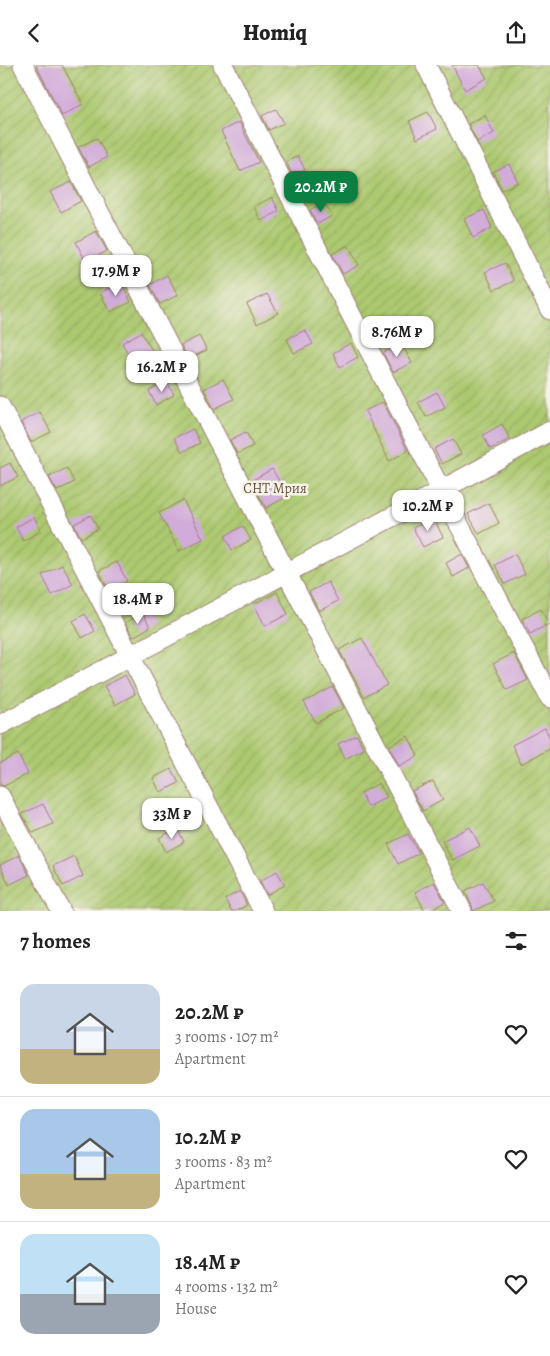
<!DOCTYPE html>
<meta charset="utf-8">
<style>
:root{--surface:#fff;--page:#f2f2f2;--text:#222;--muted:#767676;--line:#e0e0e0;--accent:#0b8043}
body{margin:0;font-family:Alegreya,serif;background:var(--page);color:var(--text);height:100vh;display:flex;flex-direction:column;font-size:19px;white-space:nowrap}
*{box-sizing:border-box;margin:0}
p{font-size:16px;color:var(--muted)}
.icon{flex:none;width:28px;height:28px;fill:none;stroke:currentColor;stroke-width:2;stroke-linecap:round;stroke-linejoin:round}
.map{position:relative;height:846px;overflow:hidden}
.panel{display:flex;flex-direction:column;background:var(--surface);flex:1}
.panel>*{flex:none}
.price{position:absolute;translate:-50% -42px;padding:0 11px;border-radius:10px;background:#fff;color:#222;font-size:16px;line-height:32px;filter:drop-shadow(0 1px 2px #0008)}
.price::after{content:'';position:absolute;left:50%;top:30px;width:15px;height:11px;margin-left:-8px;background:inherit;clip-path:polygon(0 0,100% 0,50% 100%)}
.price.current{background:var(--accent);color:#fff}
ul{padding:0;list-style:none}
li{display:flex;align-items:center;gap:15px;height:125px;padding:0 20px}
li+li{border-top:1px solid var(--line)}
li span{display:grid;place-items:center;flex:none;width:140px;height:100px;border-radius:15px;color:#555}
li>.icon{margin-inline-start:auto}
span .icon{width:60px;height:60px;fill:#fffc;stroke-width:1}
li b{font-size:21px}
h2{display:flex;justify-content:space-between;align-items:center;height:60px;padding:0 20px;font-size:21px}
header{display:flex;justify-content:space-between;align-items:center;height:65px;padding:0 20px;background:var(--surface);font-size:22px;font-weight:800}
.map>svg:first-child{display:block}
.garden{fill:url(#garden-furrows);stroke:#7b744e}
.building{fill:#d1abd9}
.lines{fill:none;stroke-linecap:round;stroke-linejoin:round}
.minor-casing{stroke:#9d7d72;stroke-width:21}
.minor{stroke:#fff;stroke-width:19}
.labels{text-anchor:middle;stroke-width:5;stroke-linejoin:round;paint-order:stroke}
.park-label{font-size:14px;fill:#675240;stroke:#f7f3e8}
</style>
<header><svg class="icon" aria-label="back" viewBox="0 0 24 24"><path d="M15 5l-7 7 7 7"/></svg>Homiq<svg class="icon" aria-label="share" viewBox="0 0 24 24"><path d="M12 15V3M7 8l5-5 5 5M5 13v7h14v-7"/></svg></header>
<div class="map">
<svg width="550" height="846" viewBox="0 0 550 846">
<defs>
<pattern id="garden-furrows" width="10" height="10" patternUnits="userSpaceOnUse" patternTransform="scale(1.25)"><rect width="10" height="10" fill="#acc970"/><path d="M-1 1l2-2M0 10L10 0M9 11l2-2" fill="none" stroke="#96ac61"/></pattern>
</defs>
<rect width="100%" height="100%" fill="#f7f3e8"/>
<filter id="ink" filterUnits="userSpaceOnUse"><feTurbulence type="fractalNoise" baseFrequency=".02" numOctaves="2"/><feDisplacementMap in="SourceGraphic" scale="10" xChannelSelector="R" yChannelSelector="G"/><feConvolveMatrix kernelMatrix="1 2 1 2 8 2 1 2 1" color-interpolation-filters="sRGB"/></filter>
<filter id="wash" filterUnits="userSpaceOnUse"><feTurbulence type="fractalNoise" baseFrequency=".0096" numOctaves="4" result="noise"/><feDisplacementMap in="SourceGraphic" scale="20" xChannelSelector="R" yChannelSelector="G"/><feGaussianBlur stdDeviation="1.12" result="paint"/><feColorMatrix in="noise" values="0 0 0 0 0 0 0 0 0 0 0 0 0 0 0 0 0 1.4 0 .05"/><feComposite in="paint" operator="in"/></filter>
<g filter="url(#wash)">
<rect width="100%" height="100%" fill="#f0dbb9"/>
<!-- garden -->
<rect class="garden" x="0" y="0" width="550" height="846"/>
<g id="blocks">
<!-- building -->
<g class="building">
<path d="M36,0H62L83,39L62,51Z"/>
<path d="M452,0H479L487,13L465,25Z"/>
<path d="M276,44L284,58L269,65L262,51Z"/>
<path d="M428,47L437,64L417,74L409,56Z"/>
<path d="M485,50L494,68L477,77L468,59Z"/>
<path d="M239,57L259,97L240,106L221,66Z"/>
<path d="M97,73L107,92L89,102L78,82Z"/>
<path d="M298,91L305,105L293,111L286,97Z"/>
<path d="M509,99L518,117L502,125L493,107Z"/>
<path d="M71,117L81,136L61,147L50,127Z"/>
<path d="M272,132L279,146L261,156L254,142Z"/>
<path d="M324,137L332,151L317,159L310,145Z"/>
<path d="M484,145L492,163L473,173L464,154Z"/>
<path d="M96,166L107,186L86,197L76,177Z"/>
<path d="M348,180L359,200L343,209L332,189Z"/>
<path d="M505,198L514,216L494,225L485,207Z"/>
<path d="M167,210L178,230L160,239L150,220Z"/>
<path d="M121,217L131,237L110,247L100,228Z"/>
<path d="M267,229L278,248L257,259L247,239Z"/>
<path d="M305,265L313,279L294,288L287,274Z"/>
<path d="M141,267L155,290L135,301L122,278Z"/>
<path d="M199,271L207,285L188,294L181,280Z"/>
<path d="M351,278L358,292L340,302L333,288Z"/>
<path d="M401,278L412,298L393,307L383,288Z"/>
<path d="M223,314L234,334L214,344L204,324Z"/>
<path d="M167,316L174,330L156,340L149,326Z"/>
<path d="M437,327L445,342L426,352L418,337Z"/>
<path d="M383,337L408,386L389,396L365,346Z"/>
<path d="M40,347L51,367L31,377L21,357Z"/>
<path d="M502,359L510,374L490,384L483,370Z"/>
<path d="M193,364L200,378L182,387L174,373Z"/>
<path d="M246,367L253,381L237,389L230,375Z"/>
<path d="M453,374L461,389L442,399L434,384Z"/>
<path d="M10,398L18,412L0,421V403Z"/>
<path d="M67,403L74,417L57,426L49,412Z"/>
<path d="M272,404L288,431L266,443L251,416Z"/>
<path d="M183,435L203,474L179,486L159,448Z"/>
<path d="M489,438L499,458L479,469L468,449Z"/>
<path d="M91,450L98,464L81,473L74,459Z"/>
<path d="M34,452L41,466L23,476L16,462Z"/>
<path d="M433,452L443,472L423,482L413,463Z"/>
<path d="M243,461L251,475L232,485L225,471Z"/>
<path d="M462,489L469,503L453,512L446,498Z"/>
<path d="M515,489L525,509L505,519L495,500Z"/>
<path d="M117,497L127,516L109,526L99,506Z"/>
<path d="M62,500L73,519L52,530L42,510Z"/>
<path d="M328,517L338,536L319,546L309,527Z"/>
<path d="M277,527L288,549L265,561L254,539Z"/>
<path d="M541,544L549,559L530,569L522,554Z"/>
<path d="M143,548L150,562L133,572L125,558Z"/>
<path d="M85,549L95,566L82,573L73,556Z"/>
<path d="M362,573L387,620L364,632L339,585Z"/>
<path d="M514,588L528,615L507,625L493,599Z"/>
<path d="M125,610L135,629L115,640L104,621Z"/>
<path d="M333,622L344,643L316,658L304,637Z"/>
<path d="M545,663L550,673V684L521,699L512,680Z"/>
<path d="M357,670L364,684L345,694L338,679Z"/>
<path d="M408,671L418,691L399,701L389,681Z"/>
<path d="M18,689L28,709L4,721L0,720V698Z"/>
<path d="M171,704L179,718L160,727L153,713Z"/>
<path d="M433,716L443,735L423,746L412,726Z"/>
<path d="M379,718L387,732L368,742L361,728Z"/>
<path d="M43,739L53,759L33,768L22,749Z"/>
<path d="M470,762L480,781L452,795L442,776Z"/>
<path d="M177,763L184,777L166,787L159,773Z"/>
<path d="M408,769L419,788L398,799L388,779Z"/>
<path d="M19,790L29,810L9,820L0,800Z"/>
<path d="M74,791L83,811L63,821L53,801Z"/>
<path d="M277,806L285,820L267,830L260,816Z"/>
<path d="M434,817L445,837L428,846H425L415,827Z"/>
<path d="M483,817L494,836L473,846L472,841L465,826Z"/>
<path d="M240,826L247,840L236,846H231L225,834Z"/>
</g>
</g>
</g>
<g filter="url(#ink)">
<use href="#blocks" fill-opacity="0" stroke="#9d7d72" stroke-width="1"/>
<g class="lines">
<defs>
<g id="minor">
<path d="M23,0L462,846"/>
<path d="M223,0L441,425L550,633"/>
<path d="M426,0L550,245"/>
<path d="M0,341L263,846"/>
<path d="M0,660L403,446L550,366"/>
<path d="M0,731L61,846"/>
</g>
</defs>
<!-- minor casing -->
<use href="#minor" class="minor-casing"/>
<!-- minor -->
<use href="#minor" class="minor"/>
</g>
</g>
<g class="labels">
<!-- park labels -->
<g class="park-label">
<text x="275" y="428">СНТ Мрия</text>
</g>
</g>
</svg>
<b class="price current" style="left:321px;top:148px">20.2M ₽</b>
<b class="price" style="left:116px;top:232px">17.9M ₽</b>
<b class="price" style="left:397px;top:293px">8.76M ₽</b>
<b class="price" style="left:162px;top:328px">16.2M ₽</b>
<b class="price" style="left:428px;top:467px">10.2M ₽</b>
<b class="price" style="left:138px;top:560px">18.4M ₽</b>
<b class="price" style="left:172px;top:775px">33M ₽</b>
</div>
<section class="panel">
<h2>7 homes<svg class="icon" aria-label="filters" viewBox="0 0 24 24"><path d="M4 7h16M4 17h16"/><circle cx="9" cy="7" r="2"/><circle cx="15" cy="17" r="2"/></svg></h2>
<ul>
<li><span style="background:linear-gradient(#c9d6e8 65%,#c2b280 0)"><svg class="icon" aria-label="home" viewBox="0 0 24 24"><path d="M3 11l9-7 9 7M6 9v11h12V9"/></svg></span><div><b>20.2M ₽</b><p>3 rooms · 107 m²</p><p>Apartment</p></div><svg class="icon" aria-label="heart" viewBox="0 0 24 24"><path d="M12 20l-8-8c-3-5 5-10 8-4 3-6 11-1 8 4z"/></svg></li>
<li><span style="background:linear-gradient(#a9c7e8 65%,#c2b280 0)"><svg class="icon" aria-label="home" viewBox="0 0 24 24"><path d="M3 11l9-7 9 7M6 9v11h12V9"/></svg></span><div><b>10.2M ₽</b><p>3 rooms · 83 m²</p><p>Apartment</p></div><svg class="icon" aria-label="heart" viewBox="0 0 24 24"><path d="M12 20l-8-8c-3-5 5-10 8-4 3-6 11-1 8 4z"/></svg></li>
<li><span style="background:linear-gradient(#bfe0f5 60%,#9aa5b1 0)"><svg class="icon" aria-label="home" viewBox="0 0 24 24"><path d="M3 11l9-7 9 7M6 9v11h12V9"/></svg></span><div><b>18.4M ₽</b><p>4 rooms · 132 m²</p><p>House</p></div><svg class="icon" aria-label="heart" viewBox="0 0 24 24"><path d="M12 20l-8-8c-3-5 5-10 8-4 3-6 11-1 8 4z"/></svg></li>
</ul>
</section>
